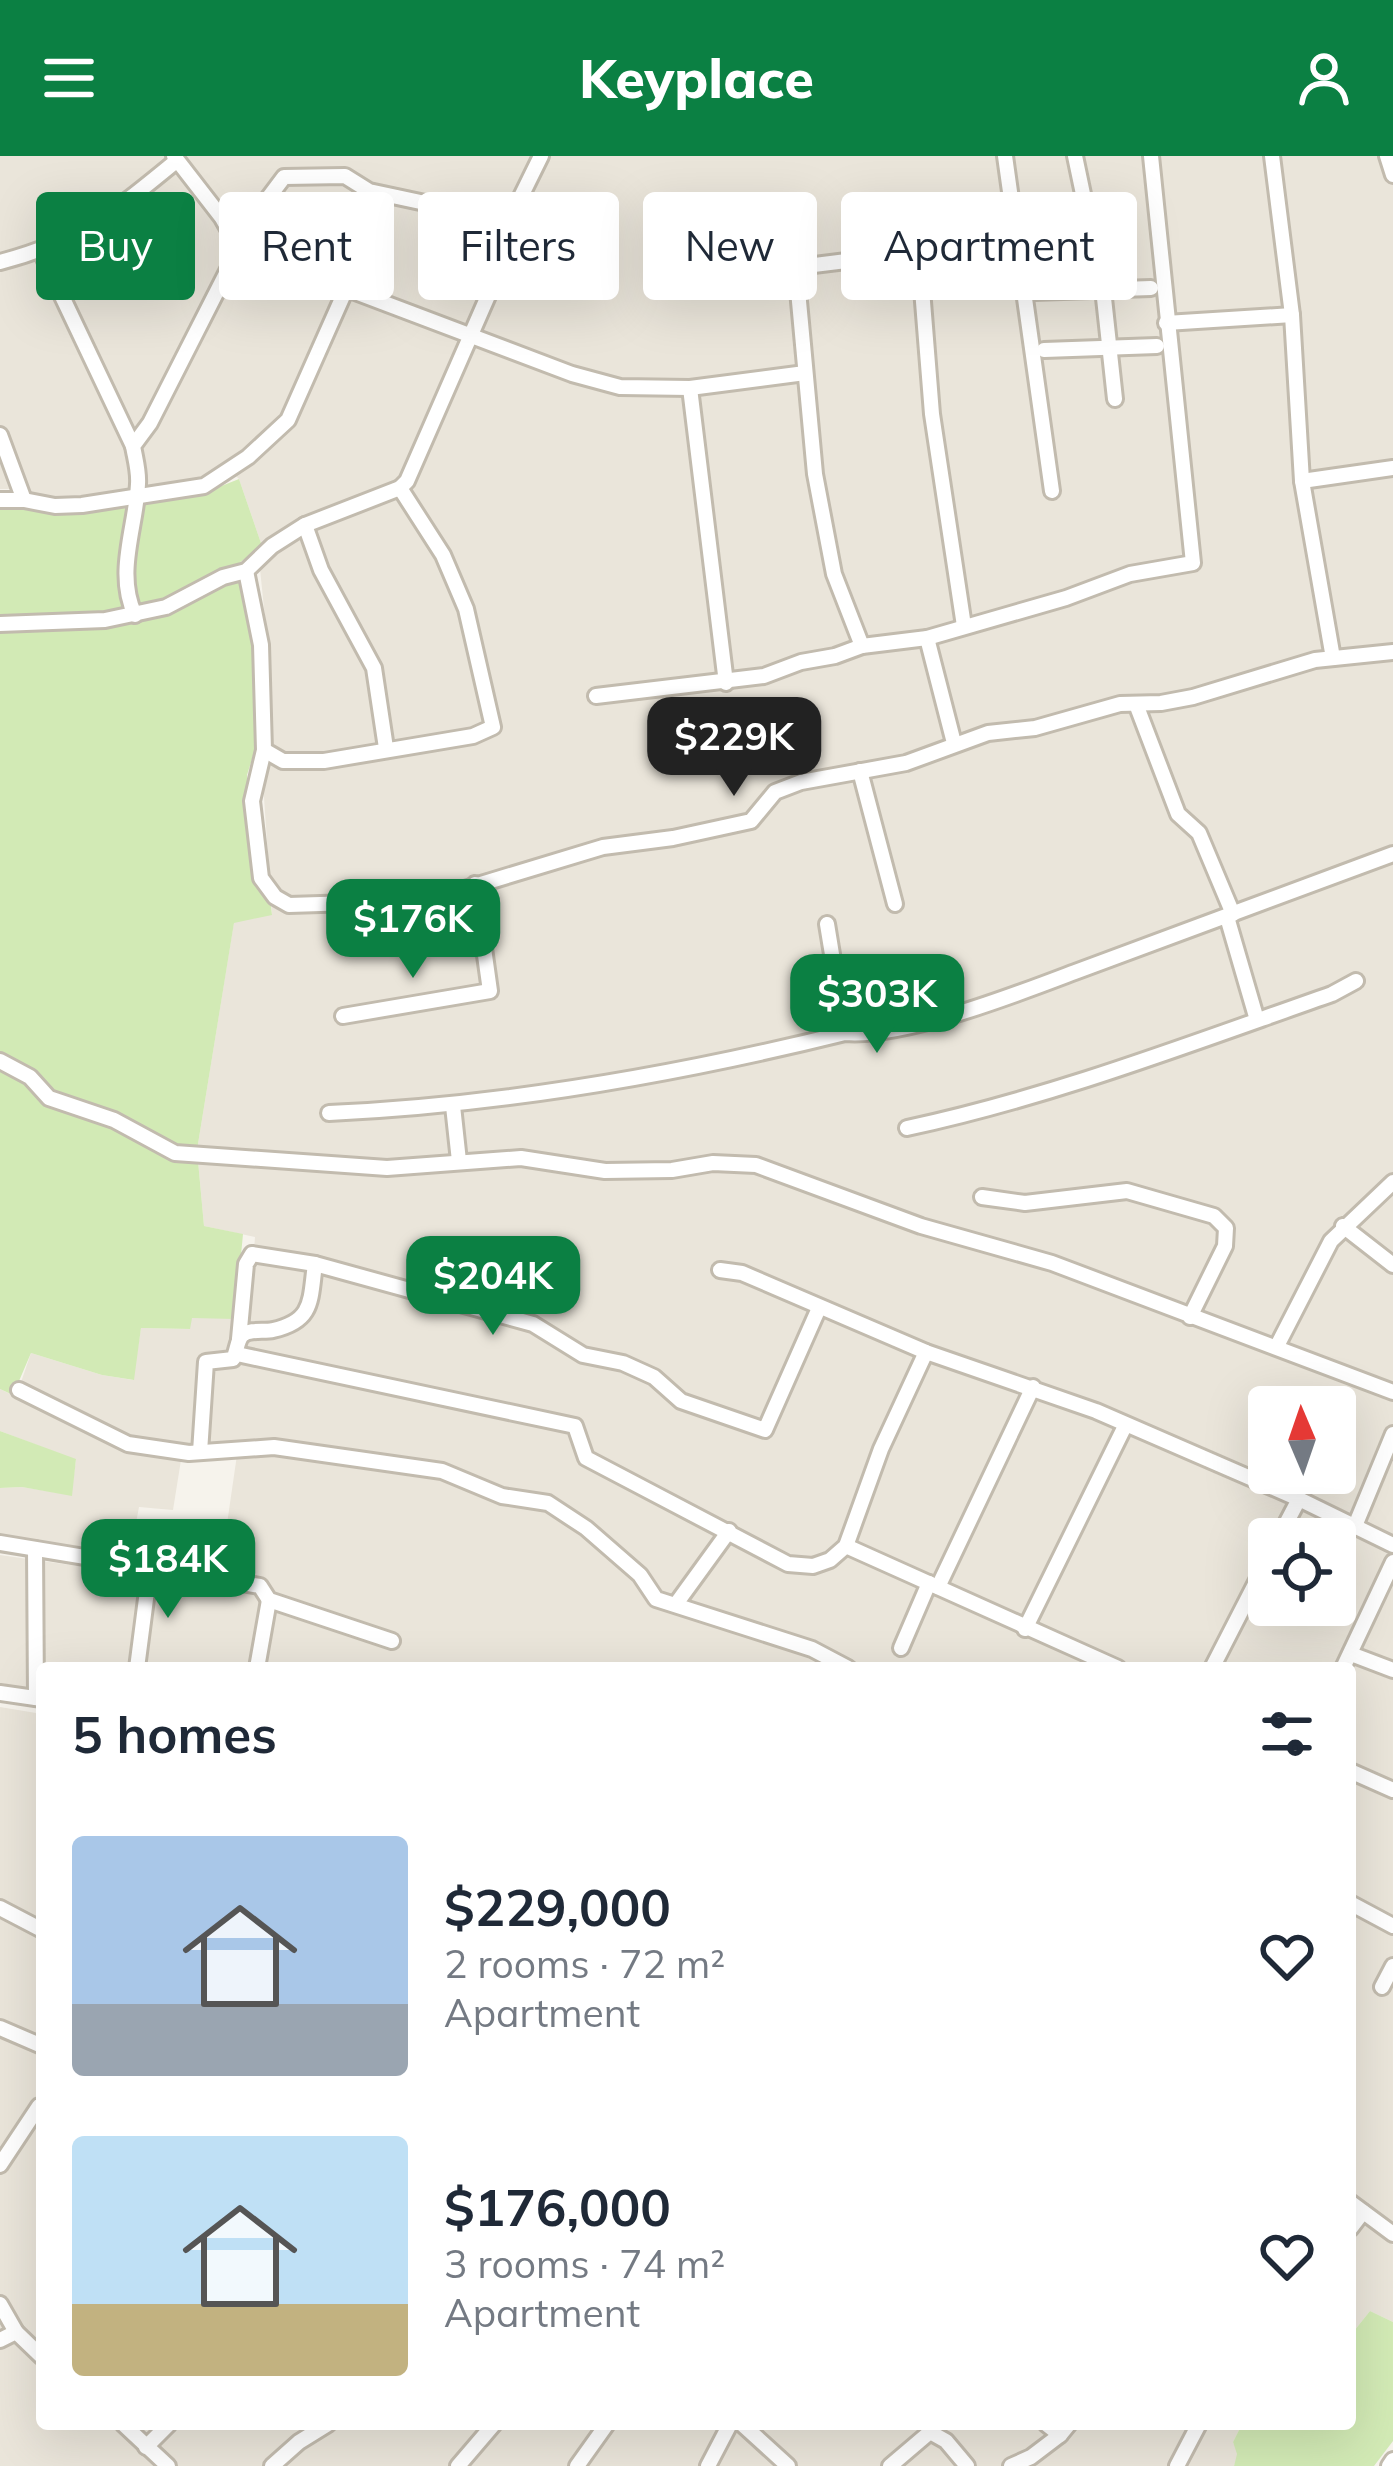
<!DOCTYPE html>
<meta charset="utf-8">
<style>
:root{--surface:#fff;--page:#f6f6f7;--text:#1f2937;--muted:#747a83;--accent:#0b8043}
body{margin:0;font-family:Mulish,sans-serif;background:var(--page);color:var(--text);height:100vh;display:flex;flex-direction:column;font-size:45px;white-space:nowrap}
*{box-sizing:border-box;margin:0}
p{font-size:39px;color:var(--muted)}
.icon{flex:none;width:66px;height:66px;fill:none;stroke:currentColor;stroke-width:2;stroke-linecap:round;stroke-linejoin:round}
.map{position:relative;flex:1;overflow:hidden}
.panel{position:absolute;left:36px;top:1506px;width:1320px;height:768px;display:flex;flex-direction:column;background:var(--surface);border-radius:12px;box-shadow:0 12px 48px #0002}
.panel>*{flex:none}
.hud{position:absolute;left:36px;top:36px;width:1323px;height:108px;display:flex;gap:24px}
.needle{width:78px;rotate:358deg}
.fabs{position:absolute;left:1248px;top:1230px;display:grid;gap:24px}
.fabs a{display:grid;place-items:center;width:108px;height:108px;border-radius:12px;background:var(--surface);box-shadow:0 12px 48px #0002;font-size:60px}
.price{position:absolute;translate:-50% -102px;padding:0 27px;border-radius:24px;background:var(--accent);color:#fff;font-size:39px;line-height:78px;filter:drop-shadow(0 3px 6px #0008)}
.price::after{content:'';position:absolute;left:50%;top:72px;width:36px;height:27px;margin-left:-18px;background:inherit;clip-path:polygon(0 0,100% 0,50% 100%)}
.price.selected{background:#222;color:#fff}
ul{padding:0;list-style:none}
li{display:flex;align-items:center;gap:36px;height:300px;padding:0 36px}
li span{display:grid;place-items:center;flex:none;width:336px;height:240px;border-radius:12px;color:#555}
li>.icon{margin-inline-start:auto}
span .icon{width:144px;height:144px;fill:#fffc;stroke-width:1}
li b{font-size:51px}
h2{display:flex;justify-content:space-between;align-items:center;height:144px;padding:0 36px;font-size:51px}
.pill{padding:0 42px;border-radius:12px;background:var(--surface);box-shadow:0 12px 48px #0002;font-size:42px;line-height:108px}
.pill.selected{background:var(--accent);color:#fff}
header{display:flex;justify-content:space-between;align-items:center;height:156px;padding:0 36px;background:var(--accent);color:#fff;font-size:54px;font-weight:800}
.map>svg:first-child{display:block}
.residential{fill:#eae5da;fill-rule:evenodd}
.green{fill:#d2eab5}
.lines{fill:none;stroke-linecap:round;stroke-linejoin:round}
.minor-casing{stroke:#c2bbae;stroke-width:20}
.minor{stroke:#fff;stroke-width:14}
</style>
<header><svg class="icon" aria-label="menu" viewBox="0 0 24 24"><path d="M4 6h16M4 12h16M4 18h16"/></svg>Keyplace<svg class="icon" aria-label="person" viewBox="0 0 24 24"><circle cx="12" cy="8" r="4"/><path d="M4 21q1-7 8-7t8 7"/></svg></header>
<div class="map">
<svg width="1393" height="2310" viewBox="0 0 1393 2310">
<rect width="100%" height="100%" fill="#f6f3ec"/>
<!-- residential -->
<g class="residential">
<path d="M0,0H1393V2068L1350,2038V1512H42V1535L0,1527V1399L218,1430L239,1285L180,1289L136,1283L92,1266L20,1229L31,1197L102,1219L133,1224L141,1172L189,1173L191,1162H249L255,1081L204,1070L197,994L234,766L272,758L263,627L272,590L269,501L260,413L262,390L239,323L227,312L206,324L118,336L37,343L10,333H0ZM1269,1251H1335V1317H1269ZM1269,1383H1335V1449H1269Z"/>
<path d="M0,1233L113,1288L181,1304L173,1354L139,1351L129,1404L0,1383V1332L22,1331L71,1339L76,1304L0,1275Z"/>
<path d="M0,1551L42,1558V2268H1242L1233,2286L1238,2298L1234,2310H0Z"/>
<path d="M1350,2057L1393,2089V2166L1370,2155L1350,2180Z"/>
</g>
<!-- green -->
<g class="green">
<path d="M239,323L262,390L235,410L245,433L254,483L258,584L247,619L255,724L270,741L272,759L234,767L197,994L204,1070L243,1078L235,1163L192,1162L190,1173L141,1172L134,1224L102,1219L31,1197L13,1239L0,1233V351L33,354L117,348L209,335Z"/>
<path d="M0,1275L76,1303L72,1340L22,1331L0,1332Z"/>
<path d="M1370,2155L1393,2166V2285L1374,2310H1234L1237,2298L1233,2286L1242,2268H1350V2180Z"/>
</g>
<g class="lines">
<defs>
<g id="minor">
<path d="M174,0L222,62L239,92L572,218L620,231L690,232L805,217"/>
<path d="M1005,0L1052,335"/>
<path d="M1075,0L1103,133L1115,243"/>
<path d="M1272,0L1292,159L1302,325L1333,502"/>
<path d="M1387,0L1393,19"/>
<path d="M236,85L284,21L345,20L369,35L509,65"/>
<path d="M41,96L133,290"/>
<path d="M919,96L932,258L964,470"/>
<path d="M0,106C78,86 114,56 175,6"/>
<path d="M796,113L815,318L834,418L862,490"/>
<path d="M660,124H693L919,96L965,83L1020,87"/>
<path d="M1034,136L1151,132"/>
<path d="M1166,167L1292,159"/>
<path d="M1044,194L1157,190"/>
<path d="M690,232L726,527"/>
<path d="M0,279L24,344"/>
<path d="M1302,325L1393,312"/>
<path d="M0,344H24L55,350L82,349L204,330L248,301L288,264L347,131"/>
<path d="M305,369L321,414L374,512L386,592"/>
<path d="M246,415L261,489L264,594L283,605H324L473,580L493,571L466,453L443,399L400,332"/>
<path d="M135,459C115,417 136,371 138,328C139,315 135,302 133,290L150,267L239,92"/>
<path d="M0,468L105,464L166,451L223,421L246,415L272,390L305,369L400,332L407,325L498,117L509,65L541,0"/>
<path d="M927,482L954,587"/>
<path d="M596,540L764,520L801,506L835,500L862,490L927,482L1066,442L1130,418L1193,407L1151,0"/>
<path d="M1136,548L1178,658L1199,677L1233,758"/>
<path d="M264,594L252,645L261,722L275,741L289,749L384,746L438,741L603,691L673,682L751,665L775,636L801,626L906,607L988,577L1035,572L1120,548L1161,547L1193,541L1315,504L1393,496"/>
<path d="M860,615L895,748"/>
<path d="M1227,761L1257,864"/>
<path d="M827,768L845,877"/>
<path d="M343,860L490,835L475,728"/>
<path d="M0,905L30,921L49,942L114,964L175,997L387,1012L521,1002L605,1015L672,1014L713,1007L756,1009L921,1070L1052,1107L1393,1236"/>
<path d="M453,950L459,1005"/>
<path d="M329,957C505,949 675,919 845,877C905,882 1017,838 1075,816C1181,777 1287,737 1393,698"/>
<path d="M907,972C1052,941 1192,887 1332,838L1356,825"/>
<path d="M982,1041L1025,1047L1127,1035L1214,1060L1226,1072L1225,1090L1190,1161"/>
<path d="M1343,1070L1393,1109"/>
<path d="M720,1114L742,1117L926,1196L1096,1255L1299,1343L1393,1389"/>
<path d="M239,1183L246,1108L252,1098L315,1108L533,1168L583,1199L623,1207L654,1221L681,1245L765,1274L819,1152"/>
<path d="M1277,1190L1331,1085L1393,1026"/>
<path d="M237,1198L575,1270L586,1302L788,1408L813,1410L830,1404L846,1390L881,1293L926,1196"/>
<path d="M19,1234L128,1288L189,1297L274,1291L442,1315L502,1340L548,1347L586,1372L640,1419L656,1443L812,1493L848,1512"/>
<path d="M200,1296L206,1206L233,1203C237,1196 237,1182 244,1178C251,1173 265,1176 273,1174C314,1165 310,1144 315,1108"/>
<path d="M1355,1370L1393,1278"/>
<path d="M1278,1383L1299,1343"/>
<path d="M0,1387L260,1430L269,1444L392,1485"/>
<path d="M846,1390L1118,1512"/>
<path d="M35,1393L36,1542"/>
<path d="M938,1431L1033,1231"/>
<path d="M676,1448L729,1375"/>
<path d="M1025,1473L1125,1270"/>
<path d="M901,1492L929,1427"/>
<path d="M1351,1498L1393,1514"/>
<path d="M137,1512L150,1412"/>
<path d="M257,1512L269,1444"/>
<path d="M1212,1512L1269,1401"/>
<path d="M1343,1512L1393,1406"/>
<path d="M0,1537L42,1543"/>
<path d="M1350,1615L1393,1634"/>
<path d="M1350,1747L1393,1770"/>
<path d="M0,1752L42,1774"/>
<path d="M1382,1831L1393,1810"/>
<path d="M0,1872L42,1890"/>
<path d="M0,2009L39,1950"/>
<path d="M1350,2046L1393,2078"/>
<path d="M1350,2073L1363,2056"/>
<path d="M0,2148L16,2176"/>
<path d="M0,2184L16,2176L42,2201"/>
<path d="M123,2268L168,2310"/>
<path d="M742,2268L788,2310"/>
<path d="M1046,2268L1060,2279L1069,2268"/>
<path d="M146,2291L169,2268"/>
<path d="M272,2310L299,2286L328,2268"/>
<path d="M458,2310L494,2268"/>
<path d="M577,2310L607,2268"/>
<path d="M708,2310L730,2268"/>
<path d="M890,2310L930,2276L946,2285L967,2310"/>
<path d="M1011,2310L1031,2301L1060,2279"/>
<path d="M1177,2310L1199,2268"/>
<path d="M1389,2310L1393,2304"/>
</g>
</defs>
<!-- minor casing -->
<use href="#minor" class="minor-casing"/>
<!-- minor -->
<use href="#minor" class="minor"/>
</g>
</svg>
<div class="fabs">
<a><svg class="needle" viewBox="-14 -14 28 28"><path d="M0-13l5 13h-10z" fill="#e53935"/><path d="M0 13l5-13h-10z" fill="#747a83"/></svg></a>
<a><svg class="icon" aria-label="locate" viewBox="0 0 24 24"><circle cx="12" cy="12" r="6"/><path d="M12 2v4M12 18v4M2 12h4M18 12h4"/></svg></a>
</div>
<b class="price selected" style="left:734px;top:643px">$229K</b>
<b class="price" style="left:413px;top:825px">$176K</b>
<b class="price" style="left:877px;top:900px">$303K</b>
<b class="price" style="left:493px;top:1182px">$204K</b>
<b class="price" style="left:168px;top:1465px">$184K</b>
<div class="hud">
<a class="pill selected">Buy</a>
<a class="pill">Rent</a>
<a class="pill">Filters</a>
<a class="pill">New</a>
<a class="pill">Apartment</a>
</div>
<section class="panel">
<h2>5 homes<svg class="icon" aria-label="filters" viewBox="0 0 24 24"><path d="M4 7h16M4 17h16"/><circle cx="9" cy="7" r="2"/><circle cx="15" cy="17" r="2"/></svg></h2>
<ul>
<li><span style="background:linear-gradient(#a9c7e8 70%,#9aa5b1 0)"><svg class="icon" aria-label="home" viewBox="0 0 24 24"><path d="M3 11l9-7 9 7M6 9v11h12V9"/></svg></span><div><b>$229,000</b><p>2 rooms · 72 m²</p><p>Apartment</p></div><svg class="icon" aria-label="heart" viewBox="0 0 24 24"><path d="M12 20l-8-8c-3-5 5-10 8-4 3-6 11-1 8 4z"/></svg></li>
<li><span style="background:linear-gradient(#bfe0f5 70%,#c2b280 0)"><svg class="icon" aria-label="home" viewBox="0 0 24 24"><path d="M3 11l9-7 9 7M6 9v11h12V9"/></svg></span><div><b>$176,000</b><p>3 rooms · 74 m²</p><p>Apartment</p></div><svg class="icon" aria-label="heart" viewBox="0 0 24 24"><path d="M12 20l-8-8c-3-5 5-10 8-4 3-6 11-1 8 4z"/></svg></li>
</ul>
</section>
</div>
